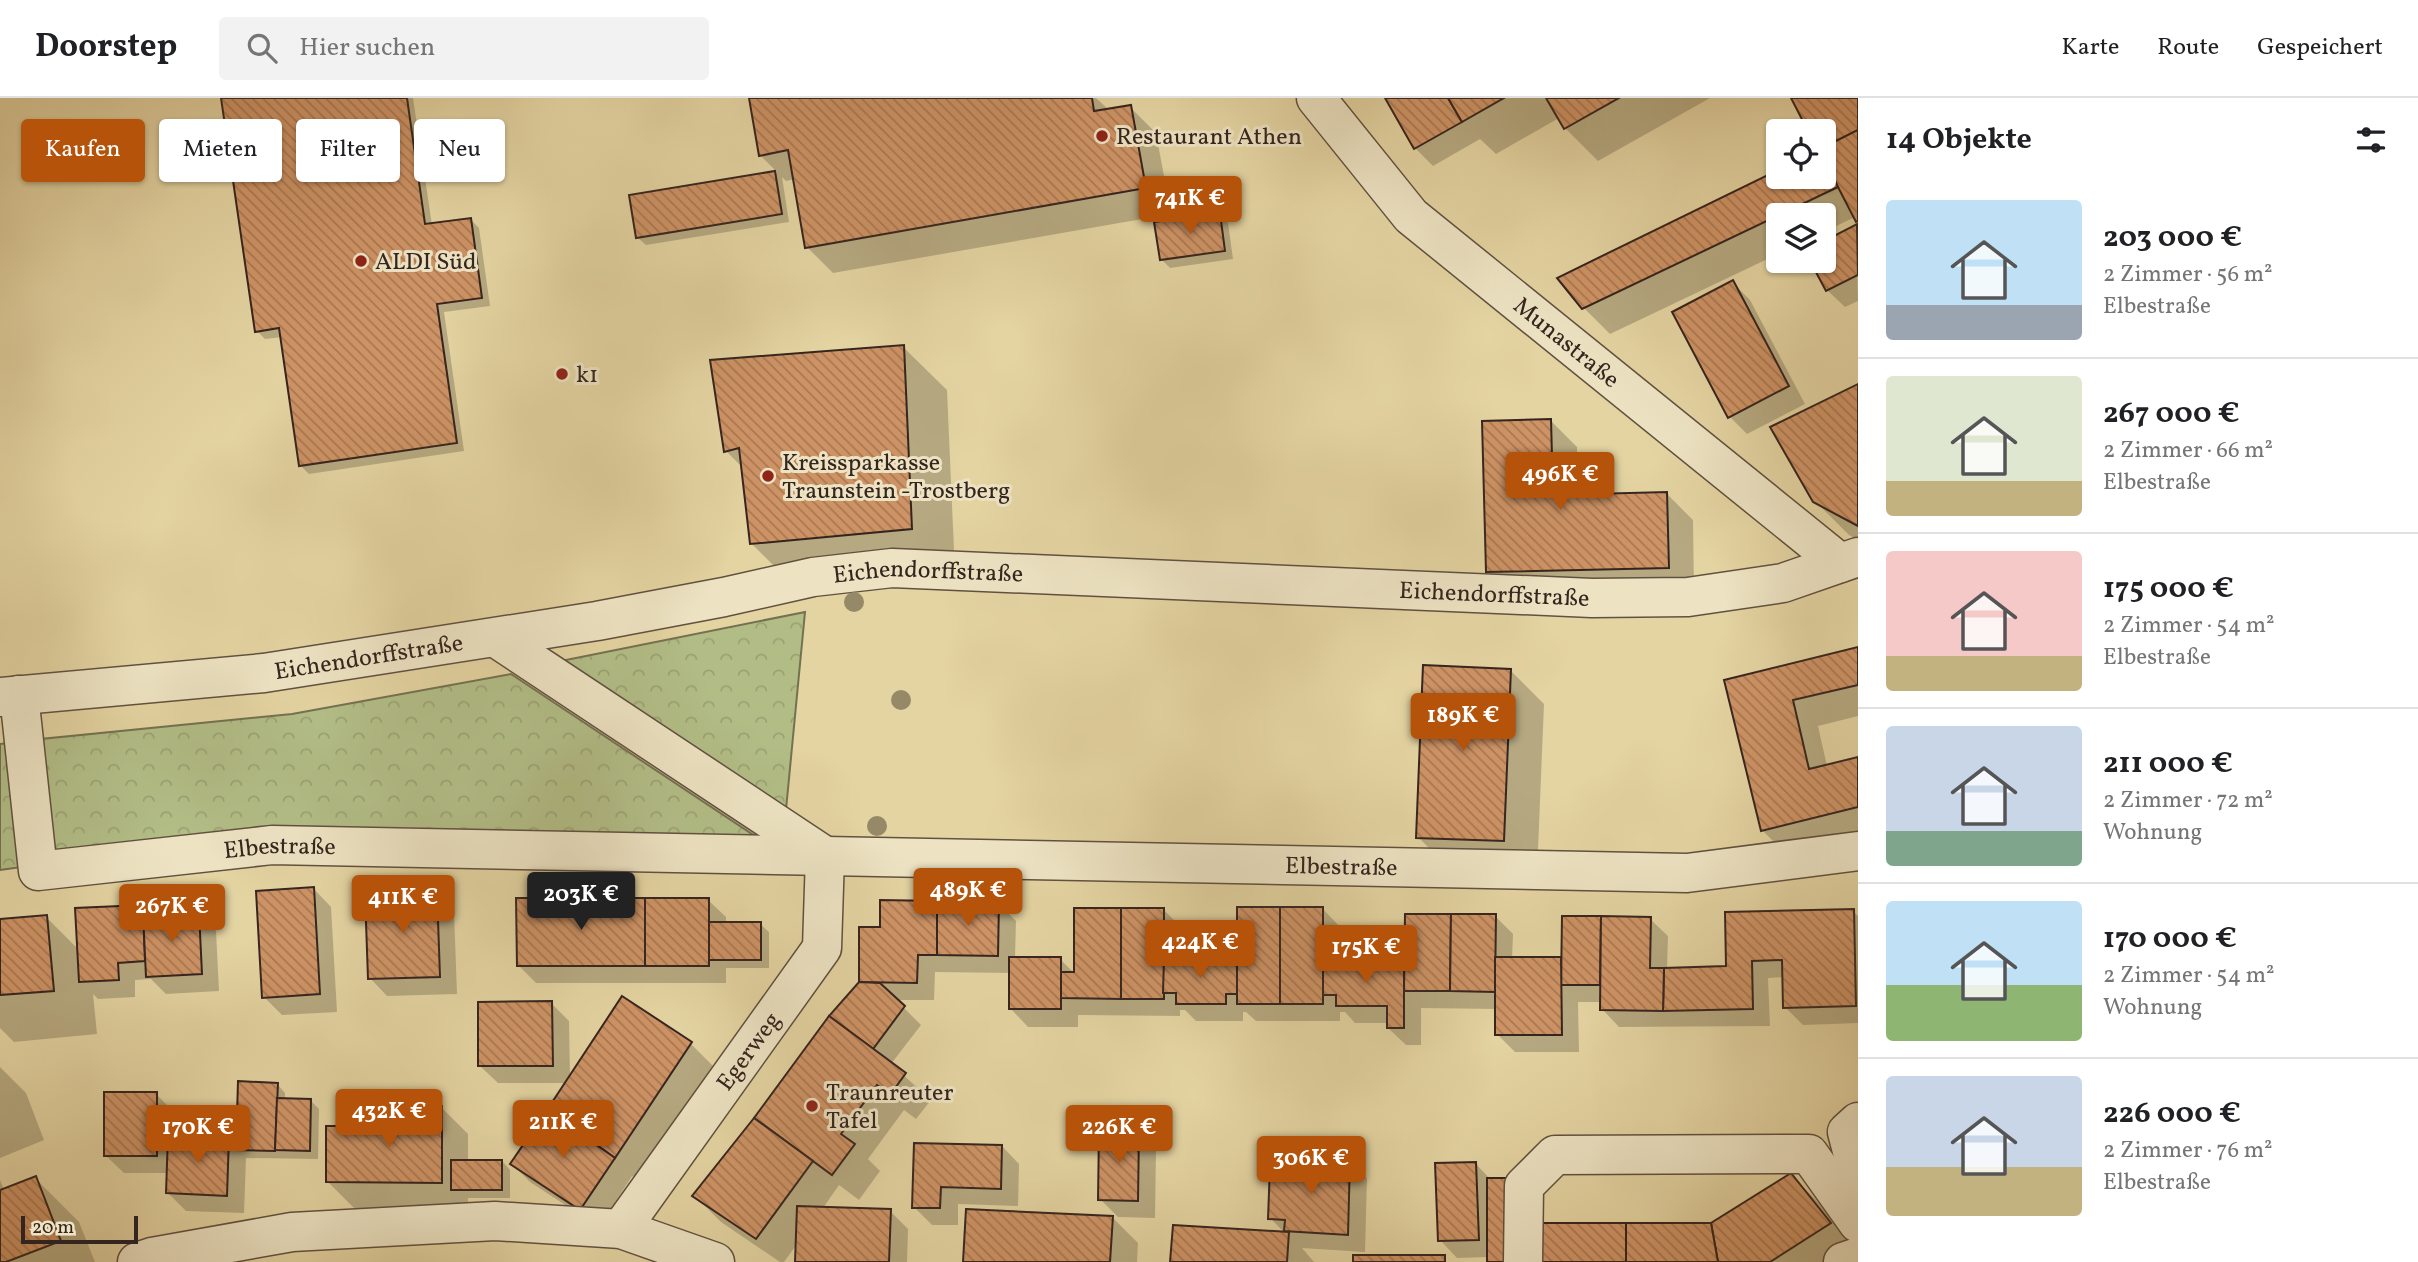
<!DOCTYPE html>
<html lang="de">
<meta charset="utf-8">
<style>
:root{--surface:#fff;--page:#f2f2f2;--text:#202124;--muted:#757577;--line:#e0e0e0;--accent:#b45309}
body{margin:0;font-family:Vollkorn,serif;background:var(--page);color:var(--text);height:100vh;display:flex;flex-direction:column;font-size:26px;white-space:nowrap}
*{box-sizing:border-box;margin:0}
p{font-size:23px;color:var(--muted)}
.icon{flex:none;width:38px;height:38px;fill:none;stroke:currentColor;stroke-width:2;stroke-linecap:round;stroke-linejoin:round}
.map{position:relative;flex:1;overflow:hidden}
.sheet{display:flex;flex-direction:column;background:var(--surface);width:560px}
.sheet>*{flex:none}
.banner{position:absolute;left:21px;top:21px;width:665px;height:63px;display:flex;gap:14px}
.buttons{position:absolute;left:1766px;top:21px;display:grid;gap:14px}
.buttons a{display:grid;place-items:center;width:70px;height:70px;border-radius:7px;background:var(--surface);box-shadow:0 2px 5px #0004;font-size:35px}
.scale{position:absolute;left:21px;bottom:18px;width:117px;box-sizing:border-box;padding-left:7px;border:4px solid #35251f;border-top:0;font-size:19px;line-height:24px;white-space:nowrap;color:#35251f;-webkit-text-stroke:5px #ede3c3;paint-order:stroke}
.price{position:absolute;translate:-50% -60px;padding:0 16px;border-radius:7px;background:var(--accent);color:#fff;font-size:23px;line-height:46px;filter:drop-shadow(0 2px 4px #0008)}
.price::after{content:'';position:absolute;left:50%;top:42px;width:21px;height:16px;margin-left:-10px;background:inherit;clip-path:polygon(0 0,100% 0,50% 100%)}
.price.current{background:#222;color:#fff}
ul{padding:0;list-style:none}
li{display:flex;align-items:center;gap:21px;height:175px;padding:0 28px}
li+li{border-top:2px solid var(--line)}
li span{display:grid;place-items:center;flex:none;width:196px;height:140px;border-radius:7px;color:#555}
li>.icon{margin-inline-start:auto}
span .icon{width:84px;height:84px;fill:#fffc;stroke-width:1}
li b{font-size:30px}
h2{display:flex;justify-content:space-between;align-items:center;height:84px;padding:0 28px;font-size:30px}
.chip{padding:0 24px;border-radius:7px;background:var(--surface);box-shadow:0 2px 5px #0004;font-size:24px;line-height:63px}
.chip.current{background:var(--accent);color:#fff}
header{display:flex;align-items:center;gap:42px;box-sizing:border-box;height:98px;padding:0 35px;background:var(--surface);border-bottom:2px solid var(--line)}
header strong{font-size:33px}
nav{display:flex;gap:38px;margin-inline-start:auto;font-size:24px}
.search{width:490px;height:63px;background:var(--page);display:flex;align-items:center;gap:18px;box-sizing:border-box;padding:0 24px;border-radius:7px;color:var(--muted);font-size:26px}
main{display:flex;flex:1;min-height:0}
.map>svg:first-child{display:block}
.forest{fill:url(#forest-crowns);stroke:#747152;stroke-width:2}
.shadow{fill:#0003}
.building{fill:url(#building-back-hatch);stroke:#35251f;stroke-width:2}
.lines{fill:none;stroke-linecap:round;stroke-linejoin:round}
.minor-casing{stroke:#615140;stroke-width:41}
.minor{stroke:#ede3c3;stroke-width:38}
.tree{fill:#958968}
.poi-dot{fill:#8f2418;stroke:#ede3c3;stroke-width:2.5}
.labels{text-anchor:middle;stroke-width:6;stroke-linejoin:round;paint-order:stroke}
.poi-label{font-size:24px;fill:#35251f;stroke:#ede3c3;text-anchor:start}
.street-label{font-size:24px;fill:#35251f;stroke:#ede3c3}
</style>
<header>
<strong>Doorstep</strong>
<div class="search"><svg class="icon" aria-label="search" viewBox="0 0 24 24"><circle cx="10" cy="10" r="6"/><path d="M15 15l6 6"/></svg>Hier suchen</div>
<nav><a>Karte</a><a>Route</a><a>Gespeichert</a></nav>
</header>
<main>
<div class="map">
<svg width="1858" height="1164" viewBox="0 0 1858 1164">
<defs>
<pattern id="forest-crowns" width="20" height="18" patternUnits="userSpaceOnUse" patternTransform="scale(1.75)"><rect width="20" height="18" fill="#b2bd86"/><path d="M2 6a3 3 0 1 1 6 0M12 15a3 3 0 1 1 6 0" fill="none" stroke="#9aa273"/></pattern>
<pattern id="building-back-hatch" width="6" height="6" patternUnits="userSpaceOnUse" patternTransform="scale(1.75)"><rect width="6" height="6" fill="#ce9365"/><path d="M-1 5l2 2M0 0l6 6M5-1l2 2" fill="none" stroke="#a87853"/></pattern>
</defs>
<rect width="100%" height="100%" fill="#e4d4a2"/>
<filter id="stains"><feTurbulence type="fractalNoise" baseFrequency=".00286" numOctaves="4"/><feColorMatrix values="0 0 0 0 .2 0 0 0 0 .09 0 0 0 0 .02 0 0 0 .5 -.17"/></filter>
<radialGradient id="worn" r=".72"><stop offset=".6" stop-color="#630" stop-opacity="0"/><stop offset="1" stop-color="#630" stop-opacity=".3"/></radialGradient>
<!-- forest -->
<g class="forest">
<path d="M805,514L785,722L551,565Z"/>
<path d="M511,576L773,750L45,765L31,642L292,616Z"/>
<path d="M16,644L29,768L0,772V646Z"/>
</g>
<!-- shadow -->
<g class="shadow">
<path d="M223,0H413L432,127L470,121L479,130L490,208L444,214L464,353L309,376L300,367L282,239L265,241L257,233Z"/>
<path d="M750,0H1096L1109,12L1130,9L1156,35L1171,116L833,175L807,149L795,81L786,83L782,79L789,124L646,147L637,139L631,98L777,74L760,57Z"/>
<path d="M1387,0H1710L1598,63L1565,30L1559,20L1496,56L1480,41L1433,68L1415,50Z"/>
<path d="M1793,0H1858V124L1855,119L1824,134V117H1778V156L1610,236L1584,210L1778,74V79H1824V33H1810Z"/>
<path d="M1219,117L1228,125L1233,161L1170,170L1161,161Z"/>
<path d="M1856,128L1858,203L1845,209L1827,192L1812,163H1824V145Z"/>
<path d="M1732,184L1750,202L1805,306L1747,336L1730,319Z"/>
<path d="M903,249L947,292L955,475L796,490L752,446L743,370L726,353Z"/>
<path d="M1858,288V442L1849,437L1815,403Z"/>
<path d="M1551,323L1577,349L1578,398L1667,396L1693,422L1694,495L1514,499L1488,473Z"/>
<path d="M1858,551V618L1818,628L1827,668L1858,661V741L1788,758L1762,732L1726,583Z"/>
<path d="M1511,573L1544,606L1537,776L1451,772L1418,739Z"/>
<path d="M314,791L331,809L337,914L282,917L264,899Z"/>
<path d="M436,795L454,813L457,896L387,898L370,880Z"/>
<path d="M708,802L726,819V826H760L769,834V870H726V885H536L519,868Z"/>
<path d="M998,805L1016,823L1015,861H1060L1076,877L1163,811L1181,829V862H1238L1323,811L1340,829V862L1387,861L1398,871H1406L1495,818L1513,836L1512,861H1563L1564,820L1650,821L1668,838L1667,871L1728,869L1853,813L1858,818V925L1803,927L1785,909L1784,879L1768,880L1770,928L1619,929L1602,911V904H1578L1579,954H1515L1497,936V911L1421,910V947H1406L1388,930V925H1355L1345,914H1340V923H1256L1246,914H1243V923H1196L1185,912H1180V918L1078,917V929H1028L1011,911V875L935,874L934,902H896L921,927L891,966L931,1002L916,1021L904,1012L868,1061L880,1073L859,1102L839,1087L823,1110L890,1113L908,1131L907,1164H797V1146L784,1164H780L721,1124L695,1098L830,919L861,885V831H882Z"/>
<path d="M142,809L151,818L198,815L216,833L219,893L166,896L151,881L135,882V899L98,901L93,896L97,936L14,944L0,930V823L46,819L79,852Z"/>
<path d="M551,905L569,923L570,980L690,945L716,971L642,1084L632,1078L599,1129L530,1084L512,1066L567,985H498L480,968Z"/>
<path d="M0,969L26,995L44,1042L0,1060Z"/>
<path d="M277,986L285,995V1002L311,1003L319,1011L318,1061L246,1060L244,1115L186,1113L168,1095L169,1075H124L106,1058L156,996L174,1014V1038L229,1040L238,1049Z"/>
<path d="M442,1010L468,1036V1063H502L510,1072V1100H468V1110H354L328,1084L392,1030Z"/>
<path d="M1138,1034L1156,1052L1155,1120L1118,1119L1100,1101Z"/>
<path d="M915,1046L1002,1048L1019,1066L1018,1108L958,1106V1127H932L914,1109Z"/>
<path d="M1349,1063L1367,1080L1365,1154L1302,1150L1314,1164H1172L1285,1135L1270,1120Z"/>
<path d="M1476,1066L1491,1082L1488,1164V1159L1457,1160L1440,1142Z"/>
<path d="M1791,1077L1817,1103L1855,1152L1837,1164H1534L1711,1127Z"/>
<path d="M35,1080L79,1124L95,1164H0V1082L4,1092Z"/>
<path d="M1112,1119L1138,1145L1137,1164H965Z"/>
</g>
<!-- building -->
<g class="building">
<path d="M221,0H407L425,126L471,120L482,200L437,206L457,345L299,368L279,230L255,234Z"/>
<path d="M749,0H1092L1094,13L1131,7L1146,90L805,150L788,52L759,58Z"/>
<path d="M1385,0H1448L1462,24L1414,51Z"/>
<path d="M1448,0H1504L1462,24Z"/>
<path d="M1546,0H1619L1564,31Z"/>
<path d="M1791,0H1858V32L1824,49V33H1808Z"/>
<path d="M1858,32V123L1856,124L1824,62V49Z"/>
<path d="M1824,62L1838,89L1582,211L1557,180L1778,72V79H1824Z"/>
<path d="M775,73L782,116L636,140L629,97Z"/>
<path d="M1220,115L1225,153L1160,162L1154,124Z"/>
<path d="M1857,126L1858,177L1826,193L1810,163H1824V143Z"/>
<path d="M1733,182L1789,288L1728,320L1672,214Z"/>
<path d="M904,247L912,431L750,446L739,350L724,354L710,262Z"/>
<path d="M1858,286V428L1813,404L1770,329Z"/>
<path d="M1551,321L1553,397L1667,394L1669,470L1486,474L1482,323Z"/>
<path d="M1858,549V587L1793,602L1809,671L1858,659V709L1761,733L1724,582Z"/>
<path d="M1423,567L1511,571L1504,743L1416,740Z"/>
<path d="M314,789L320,896L262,900L256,793Z"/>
<path d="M437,793L440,879L368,881L365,796Z"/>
<path d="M516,800H645V868H517Z"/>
<rect x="645" y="800" width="64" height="68"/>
<path d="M880,802L937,803V857H918L917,885L859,884V829H880Z"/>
<path d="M937,803H999L998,858L937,857Z"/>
<path d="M143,807L145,863L118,865L119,882L79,884L75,810Z"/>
<rect x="1237" y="809" width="43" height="97"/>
<rect x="1280" y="809" width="43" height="97"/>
<path d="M1074,810H1121V901L1061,900V874H1074Z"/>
<rect x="1121" y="810" width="43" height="91"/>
<path d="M1854,811L1856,908L1783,910L1782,862L1752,863L1753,911L1663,913L1664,870L1726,868L1725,814Z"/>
<path d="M199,814L202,876L146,879L143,816Z"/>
<path d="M1405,816H1451L1450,893H1404Z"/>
<path d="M1451,816H1496L1495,894L1450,893Z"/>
<path d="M47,817L54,893L0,897V821Z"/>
<path d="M1562,818H1601L1600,887H1561Z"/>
<path d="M1601,818L1651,819L1650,870H1664L1663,913L1600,912Z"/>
<rect x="709" y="824" width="52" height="38"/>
<rect x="1009" y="859" width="52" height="52"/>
<path d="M1388,859V870H1404V930H1387V908H1336V897H1323V860Z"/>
<path d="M1495,859H1561L1562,937H1495Z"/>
<path d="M1164,860L1237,861V896H1226V906H1176V895H1163Z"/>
<path d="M859,884L880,885L905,908L873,951L829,918Z"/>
<path d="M622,898L692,944L615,1060L547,1012Z"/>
<path d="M552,903L553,968H478V904Z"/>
<path d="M829,918L906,975L890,997L877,987L841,1036L855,1046L832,1077L754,1020Z"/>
<path d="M238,983L278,985L275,1053L236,1052Z"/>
<rect x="104" y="994" width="53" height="64"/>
<path d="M277,1000L311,1001L310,1053L275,1052Z"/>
<path d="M390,1008H442V1085L326,1084V1028H390Z"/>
<path d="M547,1012L615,1060L580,1112L510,1066Z"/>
<path d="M754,1020L813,1063L756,1141L692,1098Z"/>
<path d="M1099,1032H1139L1138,1103L1098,1102Z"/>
<path d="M168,1036L229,1038L227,1098L166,1095Z"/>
<path d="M914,1045L1002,1047L1001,1091L941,1089L940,1110H912Z"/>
<path d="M1310,1059L1350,1061L1348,1137L1284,1133L1285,1122L1268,1121L1270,1067L1309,1065Z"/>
<rect x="451" y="1062" width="51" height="30"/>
<path d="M1476,1064L1479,1142L1438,1143L1435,1065Z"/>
<path d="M1791,1075L1831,1125L1770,1164H1718L1711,1125Z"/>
<path d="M36,1078L61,1143L6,1164H0V1092Z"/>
<rect x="1487" y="1080" width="24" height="84"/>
<path d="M797,1108L891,1111L889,1164H795Z"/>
<path d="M966,1111L1113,1118L1110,1164H963Z"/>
<rect x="1532" y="1125" width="94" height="39"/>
<path d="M1626,1125H1711L1718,1164H1626Z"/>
<path d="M1173,1127L1289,1134L1287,1164H1170Z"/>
<rect x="1353" y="1157" width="92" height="7"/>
</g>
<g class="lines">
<defs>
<g id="minor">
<path id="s1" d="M1316,0L1411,118L1840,465"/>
<path d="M496,540L825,758L822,850L621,1131"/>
<path id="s2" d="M19,597L38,773L272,747L1687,775L1858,753"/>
<path id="s3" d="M0,599L264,575L597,523L724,499L813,479L892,470L1592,500L1688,499L1783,485L1858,459"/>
<path d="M1858,1024L1847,1034L1858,1076"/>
<path d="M137,1164L152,1159L292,1134L495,1123L621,1131L715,1164"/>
<path d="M1523,1164L1524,1088L1555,1057L1809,1056L1858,1125"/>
<path d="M1843,1164L1858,1159"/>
</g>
</defs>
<!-- minor casing -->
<use href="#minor" class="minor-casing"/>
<!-- minor -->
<use href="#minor" class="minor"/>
</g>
<!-- trees -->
<g class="tree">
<circle cx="854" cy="504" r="10"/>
<circle cx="901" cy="602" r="10"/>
<circle cx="877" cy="728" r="10"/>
</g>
<!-- markers -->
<g class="poi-dot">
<circle cx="1102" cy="38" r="7"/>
<circle cx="361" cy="163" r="7"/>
<circle cx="562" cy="276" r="7"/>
<circle cx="768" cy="378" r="7"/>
<circle cx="812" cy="1008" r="7"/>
</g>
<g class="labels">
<!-- poi labels -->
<g class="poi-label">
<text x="1116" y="46">Restaurant Athen</text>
<text x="375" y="171">ALDI Süd</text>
<text x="576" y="284">k1</text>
<text x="782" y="372">Kreissparkasse<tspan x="782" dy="28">Traunstein -Trostberg</tspan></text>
<text x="826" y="1002">Traunreuter<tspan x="826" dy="28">Tafel</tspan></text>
</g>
<!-- street labels -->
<g class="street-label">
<text dy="8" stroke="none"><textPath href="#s1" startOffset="352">Munastraße</textPath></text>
<text dy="8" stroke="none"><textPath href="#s3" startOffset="938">Eichendorffstraße</textPath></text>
<text dy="8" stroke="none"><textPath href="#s3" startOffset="1505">Eichendorffstraße</textPath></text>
<text dy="8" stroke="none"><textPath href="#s3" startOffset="371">Eichendorffstraße</textPath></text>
<text dy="8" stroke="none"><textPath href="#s2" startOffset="420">Elbestraße</textPath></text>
<text dy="8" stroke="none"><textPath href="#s2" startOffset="1482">Elbestraße</textPath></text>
<text transform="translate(748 953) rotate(-54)" y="8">Egerweg</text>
</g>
</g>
<rect width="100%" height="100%" filter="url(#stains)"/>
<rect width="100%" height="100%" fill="url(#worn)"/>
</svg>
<div class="buttons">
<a><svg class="icon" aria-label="locate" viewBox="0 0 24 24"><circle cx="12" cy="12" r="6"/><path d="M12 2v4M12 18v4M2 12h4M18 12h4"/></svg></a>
<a><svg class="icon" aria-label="layers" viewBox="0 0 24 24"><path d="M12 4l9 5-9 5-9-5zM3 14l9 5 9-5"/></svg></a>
</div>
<div class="scale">20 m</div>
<b class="price" style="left:1190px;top:138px">741K €</b>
<b class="price" style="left:1560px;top:414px">496K €</b>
<b class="price" style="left:1463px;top:655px">189K €</b>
<b class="price" style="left:968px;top:830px">489K €</b>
<b class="price current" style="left:581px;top:834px">203K €</b>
<b class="price" style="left:403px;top:837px">411K €</b>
<b class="price" style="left:172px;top:846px">267K €</b>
<b class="price" style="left:1200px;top:882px">424K €</b>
<b class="price" style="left:1366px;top:887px">175K €</b>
<b class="price" style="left:389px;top:1051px">432K €</b>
<b class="price" style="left:563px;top:1062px">211K €</b>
<b class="price" style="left:198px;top:1067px">170K €</b>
<b class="price" style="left:1119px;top:1067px">226K €</b>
<b class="price" style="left:1311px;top:1098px">306K €</b>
<div class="banner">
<a class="chip current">Kaufen</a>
<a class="chip">Mieten</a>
<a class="chip">Filter</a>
<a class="chip">Neu</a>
</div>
</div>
<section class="sheet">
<h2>14 Objekte<svg class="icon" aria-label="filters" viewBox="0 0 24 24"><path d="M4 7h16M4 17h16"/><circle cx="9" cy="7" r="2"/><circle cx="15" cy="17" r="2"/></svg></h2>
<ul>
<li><span style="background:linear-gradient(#bfe0f5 75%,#9aa5b1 0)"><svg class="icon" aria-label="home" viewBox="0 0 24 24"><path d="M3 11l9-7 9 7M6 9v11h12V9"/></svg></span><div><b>203 000 €</b><p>2 Zimmer · 56 m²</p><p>Elbestraße</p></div></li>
<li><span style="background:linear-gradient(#dfe7d0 75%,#c2b280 0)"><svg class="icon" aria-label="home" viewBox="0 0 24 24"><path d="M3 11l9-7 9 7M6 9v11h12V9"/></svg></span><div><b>267 000 €</b><p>2 Zimmer · 66 m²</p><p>Elbestraße</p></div></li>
<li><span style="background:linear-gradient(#f6c9c9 75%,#c2b280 0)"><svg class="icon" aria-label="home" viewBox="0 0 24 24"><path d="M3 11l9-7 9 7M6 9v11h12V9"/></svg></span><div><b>175 000 €</b><p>2 Zimmer · 54 m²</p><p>Elbestraße</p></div></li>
<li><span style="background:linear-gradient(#c9d6e8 75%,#7fa58c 0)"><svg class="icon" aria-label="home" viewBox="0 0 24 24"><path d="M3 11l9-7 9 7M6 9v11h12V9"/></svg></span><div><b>211 000 €</b><p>2 Zimmer · 72 m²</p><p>Wohnung</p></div></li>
<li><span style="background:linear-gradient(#bfe0f5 60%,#8fb573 0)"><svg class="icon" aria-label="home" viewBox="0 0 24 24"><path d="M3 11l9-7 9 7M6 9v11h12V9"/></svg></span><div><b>170 000 €</b><p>2 Zimmer · 54 m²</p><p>Wohnung</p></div></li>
<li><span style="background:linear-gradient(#c9d6e8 65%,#c2b280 0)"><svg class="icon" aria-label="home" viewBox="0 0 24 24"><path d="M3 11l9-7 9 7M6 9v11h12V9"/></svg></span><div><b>226 000 €</b><p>2 Zimmer · 76 m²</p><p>Elbestraße</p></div></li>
</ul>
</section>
</main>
